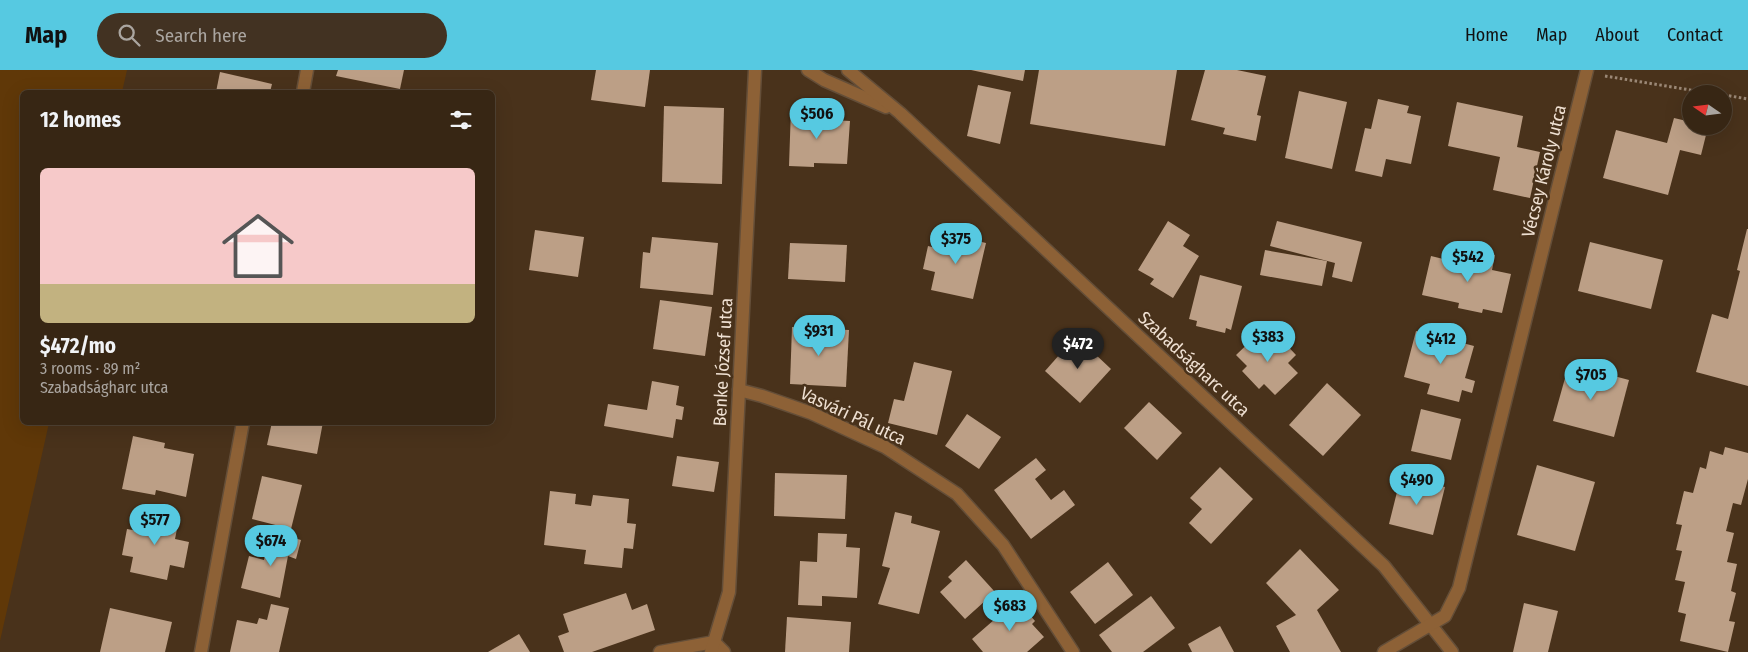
<!DOCTYPE html>
<meta charset="utf-8">
<style>
:root{--surface:#372614;--page:#423222;--text:#f1f3f6;--muted:#aaa5a0;--line:#514334;--accent:#56c9e1}
body{margin:0;font-family:"Fira Sans Condensed",sans-serif;background:var(--page);color:var(--text);height:100vh;display:flex;flex-direction:column;font-size:19px;white-space:nowrap}
*{box-sizing:border-box;margin:0}
p{font-size:16px;color:var(--muted)}
.icon{flex:none;width:28px;height:28px;fill:none;stroke:currentColor;stroke-width:2;stroke-linecap:round;stroke-linejoin:round}
.map{position:relative;flex:1;overflow:hidden}
.side{position:absolute;left:20px;top:20px;width:475px;height:335px;display:flex;flex-direction:column;background:var(--surface);border-radius:8px;box-shadow:0 5px 20px #0002,0 0 0 1px var(--line)}
.side>*{flex:none}
.needle{width:32px;rotate:284deg}
.fabs{position:absolute;left:1682px;top:15px;display:grid;gap:10px}
.fabs a{display:grid;place-items:center;width:50px;height:50px;border-radius:50%;background:var(--surface);box-shadow:0 5px 20px #0002,0 0 0 1px var(--line);font-size:25px}
.price{position:absolute;translate:-50% -42px;padding:0 11px;border-radius:18px;background:var(--accent);color:#111;font-size:16px;line-height:32px;filter:drop-shadow(0 1px 2px #0008)}
.price::after{content:'';position:absolute;left:50%;top:30px;width:15px;height:11px;margin-left:-8px;background:inherit;clip-path:polygon(0 0,100% 0,50% 100%)}
.price.selected{background:#222;color:#fff}
ul{padding:0;list-style:none}
li{display:grid;align-content:center;gap:10px;height:265px;padding:0 20px}
li span{display:grid;place-items:center;height:155px;border-radius:8px;color:#555}
li>.icon{margin-inline-start:auto}
span .icon{width:90px;height:90px;fill:#fffc;stroke-width:1}
li b{font-size:21px}
h2{display:flex;justify-content:space-between;align-items:center;height:60px;padding:0 20px;font-size:21px}
header{display:flex;align-items:center;gap:30px;box-sizing:border-box;height:70px;padding:0 25px;background:var(--accent);color:#111}
header strong{font-size:24px}
nav{display:flex;gap:28px;margin-inline-start:auto;font-size:18px}
.search{width:350px;height:45px;background:var(--page);display:flex;align-items:center;gap:12px;box-sizing:border-box;padding:0 18px;border-radius:28px;color:var(--muted);font-size:19px}
.map>svg:first-child{display:block}
.green{fill:#603808}
.building{fill:#bc9f86}
.lines{fill:none;stroke-linecap:round;stroke-linejoin:round}
.minor-casing{stroke:#644e38;stroke-width:15}
.path{stroke:#9b8876;stroke-width:3;stroke-dasharray:2.5 2.5;stroke-linecap:butt}
.minor{stroke:#8d6136;stroke-width:12}
.labels{text-anchor:middle;stroke-width:5;stroke-linejoin:round;paint-order:stroke}
.street-label{font-size:18px;fill:#efe0d2;stroke:#49321b}
</style>
<header>
<strong>Map</strong>
<div class="search"><svg class="icon" aria-label="search" viewBox="0 0 24 24"><circle cx="10" cy="10" r="6"/><path d="M15 15l6 6"/></svg>Search here</div>
<nav><a>Home</a><a>Map</a><a>About</a><a>Contact</a></nav>
</header>
<div class="map">
<svg width="1748" height="582" viewBox="0 0 1748 582">
<rect width="100%" height="100%" fill="#49321b"/>
<!-- green -->
<path class="green" d="M0,0H127L122,22H22V352L49,353L0,571Z"/>
<!-- building -->
<g class="building">
<path d="M338,0H404L400,19L336,6Z"/>
<path d="M596,0H650L645,37L591,30Z"/>
<path d="M971,0H1025L1023,11Z"/>
<path d="M1039,0H1177L1165,76L1030,54Z"/>
<path d="M1205,0H1237L1266,6L1257,45L1261,46L1256,71L1223,64L1225,58L1191,50Z"/>
<path d="M220,2L272,14L270,22H216Z"/>
<path d="M978,15L1011,22L1000,74L967,66Z"/>
<path d="M1299,21L1347,32L1332,99L1285,88Z"/>
<path d="M1378,29L1409,36L1407,43L1421,46L1411,94L1386,89L1382,107L1355,101L1365,58L1371,59Z"/>
<path d="M1457,32L1523,46L1517,77L1540,82L1530,128L1493,120L1500,87L1448,76Z"/>
<path d="M664,36L724,38L722,114L662,112Z"/>
<path d="M791,38L816,39V49L850,51L847,94L814,93V97L789,96Z"/>
<path d="M1674,48L1691,52V56L1708,57L1701,85L1680,80L1668,125L1603,108L1616,60L1667,73Z"/>
<path d="M1168,151L1190,165L1183,176L1199,186L1173,228L1150,214L1154,209L1138,200Z"/>
<path d="M1277,151L1362,172L1352,212L1332,207L1335,193L1270,176Z"/>
<path d="M1747,159H1748V316L1696,302L1712,244L1728,249L1740,201L1737,200Z"/>
<path d="M535,160L584,167L578,207L529,200Z"/>
<path d="M944,163L986,173L973,229L931,220L935,202L923,199L928,176L940,179Z"/>
<path d="M652,167L718,173L713,225L640,218L643,182L650,183Z"/>
<path d="M1590,172L1663,190L1651,239L1578,221Z"/>
<path d="M790,173L847,175L845,212L788,209Z"/>
<path d="M1265,180L1327,191L1322,216L1260,205Z"/>
<path d="M1472,180L1495,185L1492,200L1511,204L1502,243L1483,239L1482,243L1458,238L1459,233L1422,225L1431,186L1468,195Z"/>
<path d="M1200,205L1242,216L1231,260L1226,258L1225,263L1196,256L1197,251L1189,249Z"/>
<path d="M660,230L712,237L705,286L653,279Z"/>
<path d="M792,257L849,260L846,317L790,314Z"/>
<path d="M1416,261L1442,267L1444,262L1457,266L1455,271L1474,276L1465,308L1475,311L1472,323L1462,320L1459,332L1427,324L1430,314L1404,307Z"/>
<path d="M1259,263L1271,276L1279,267L1296,285L1288,293L1298,303L1275,325L1264,314L1259,319L1242,301L1247,296L1236,285Z"/>
<path d="M1076,266L1111,299L1080,333L1045,301Z"/>
<path d="M914,292L952,301L937,365L888,353L894,329L904,331Z"/>
<path d="M1569,294L1629,310L1614,367L1553,351Z"/>
<path d="M652,311L679,316L676,335L684,337L682,350L676,349L673,368L604,356L608,334L647,340Z"/>
<path d="M1327,313L1361,345L1323,386L1289,355Z"/>
<path d="M1149,332L1182,363L1157,390L1124,358Z"/>
<path d="M1421,339L1461,349L1451,390L1411,381Z"/>
<path d="M967,344L1001,367L979,399L945,376Z"/>
<path d="M272,352H323L317,384L267,375Z"/>
<path d="M133,366L165,373L164,378L194,384L186,427L156,420L155,425L122,419Z"/>
<path d="M1725,377L1748,383V409L1741,435L1733,433L1726,461L1734,463L1727,492L1737,494L1731,521L1736,523L1729,551L1735,552L1728,582L1680,571L1686,544L1678,542L1685,512L1675,510L1682,481L1676,480L1682,455L1676,454L1684,421L1693,423L1700,397L1706,399L1710,381L1723,385Z"/>
<path d="M677,386L719,392L714,422L672,416Z"/>
<path d="M1036,388L1046,400L1035,409L1051,430L1064,420L1075,435L1031,469L994,420Z"/>
<path d="M1537,395L1595,412L1575,481L1517,465Z"/>
<path d="M1220,397L1253,429L1211,474L1189,453L1202,439L1190,428Z"/>
<path d="M775,403L847,405L845,449L774,446Z"/>
<path d="M262,406L302,415L291,459L252,449Z"/>
<path d="M1401,406L1445,417L1433,465L1389,454Z"/>
<path d="M550,421L576,424L575,434L591,436L593,425L629,429L627,453L636,454L633,479L624,478L622,498L584,494L586,480L544,475Z"/>
<path d="M142,442L179,449L175,469L189,472L184,498L170,495L167,510L130,502L133,487L122,485L127,459L138,461Z"/>
<path d="M895,442L912,446L911,453L940,461L919,544L878,534L890,498L882,496Z"/>
<path d="M818,463L847,464L846,477L860,478L857,528L822,526V536L798,535L800,491L817,492Z"/>
<path d="M284,465L301,470L296,489L288,486L280,528L241,518L249,486L264,490L266,478Z"/>
<path d="M1300,479L1339,520L1317,540L1341,582H1290L1276,556L1296,545L1266,513Z"/>
<path d="M966,490L995,522L965,549L940,522L952,511L948,507Z"/>
<path d="M1108,492L1133,525L1095,554L1070,522Z"/>
<path d="M626,523L632,540L647,534L655,560L592,582H564L558,566L569,562L563,544Z"/>
<path d="M1151,526L1175,558L1143,582H1112L1099,565Z"/>
<path d="M1017,530L1035,551L1032,554L1044,567L1027,582H983L972,569Z"/>
<path d="M1524,533L1558,541L1548,582H1513Z"/>
<path d="M271,534L289,538L279,582H230L237,550L257,554L259,548L267,550Z"/>
<path d="M110,538L172,552L165,582H100Z"/>
<path d="M787,547L851,552L849,582H785Z"/>
<path d="M1220,556L1234,582H1192L1188,574Z"/>
<path d="M519,564L530,582H488Z"/>
</g>
<g class="lines">
<defs>
<g id="minor">
<path d="M808,0L824,10L886,37"/>
<path d="M848,0L900,43L1384,496L1452,582"/>
<path d="M303,22L307,0"/>
<path d="M739,320L762,326L811,343L885,377L957,424L1003,475L1073,582"/>
<path d="M714,572L724,582"/>
<path d="M201,582L243,352"/>
<path d="M660,582L714,572"/>
<path d="M711,582L729,522L755,0"/>
<path d="M1384,582L1445,546L1459,518L1587,0"/>
</g>
</defs>
<!-- minor casing -->
<use href="#minor" class="minor-casing"/>
<!-- path -->
<g class="path">
<path d="M1605,6L1715,24"/>
<path d="M1724,25L1748,29"/>
</g>
<!-- minor -->
<use href="#minor" class="minor"/>
</g>
<g class="labels">
<!-- street labels -->
<g class="street-label">
<text transform="translate(1544 101) rotate(-76)" y="6">Vécsey Károly utca</text>
<text transform="translate(723 292) rotate(-87)" y="6">Benke József utca</text>
<text transform="translate(1194 294) rotate(43)" y="6">Szabadságharc utca</text>
<text transform="translate(853 346) rotate(25)" y="6">Vasvári Pál utca</text>
</g>
</g>
</svg>
<div class="fabs">
<a><svg class="needle" viewBox="-14 -14 28 28"><path d="M0-13l5 13h-10z" fill="#e53935"/><path d="M0 13l5-13h-10z" fill="#aaa5a0"/></svg></a>
</div>
<b class="price" style="left:817px;top:70px">$506</b>
<b class="price" style="left:956px;top:195px">$375</b>
<b class="price" style="left:1468px;top:213px">$542</b>
<b class="price" style="left:819px;top:287px">$931</b>
<b class="price" style="left:1268px;top:293px">$383</b>
<b class="price" style="left:1441px;top:295px">$412</b>
<b class="price selected" style="left:1078px;top:300px">$472</b>
<b class="price" style="left:1591px;top:331px">$705</b>
<b class="price" style="left:1417px;top:436px">$490</b>
<b class="price" style="left:155px;top:476px">$577</b>
<b class="price" style="left:271px;top:497px">$674</b>
<b class="price" style="left:1010px;top:562px">$683</b>
<section class="side">
<h2>12 homes<svg class="icon" aria-label="filters" viewBox="0 0 24 24"><path d="M4 7h16M4 17h16"/><circle cx="9" cy="7" r="2"/><circle cx="15" cy="17" r="2"/></svg></h2>
<ul>
<li><span style="background:linear-gradient(#f6c9c9 75%,#c2b280 0)"><svg class="icon" aria-label="home" viewBox="0 0 24 24"><path d="M3 11l9-7 9 7M6 9v11h12V9"/></svg></span><div><b>$472/mo</b><p>3 rooms · 89 m²</p><p>Szabadságharc utca</p></div></li>
</ul>
</section>
</div>
